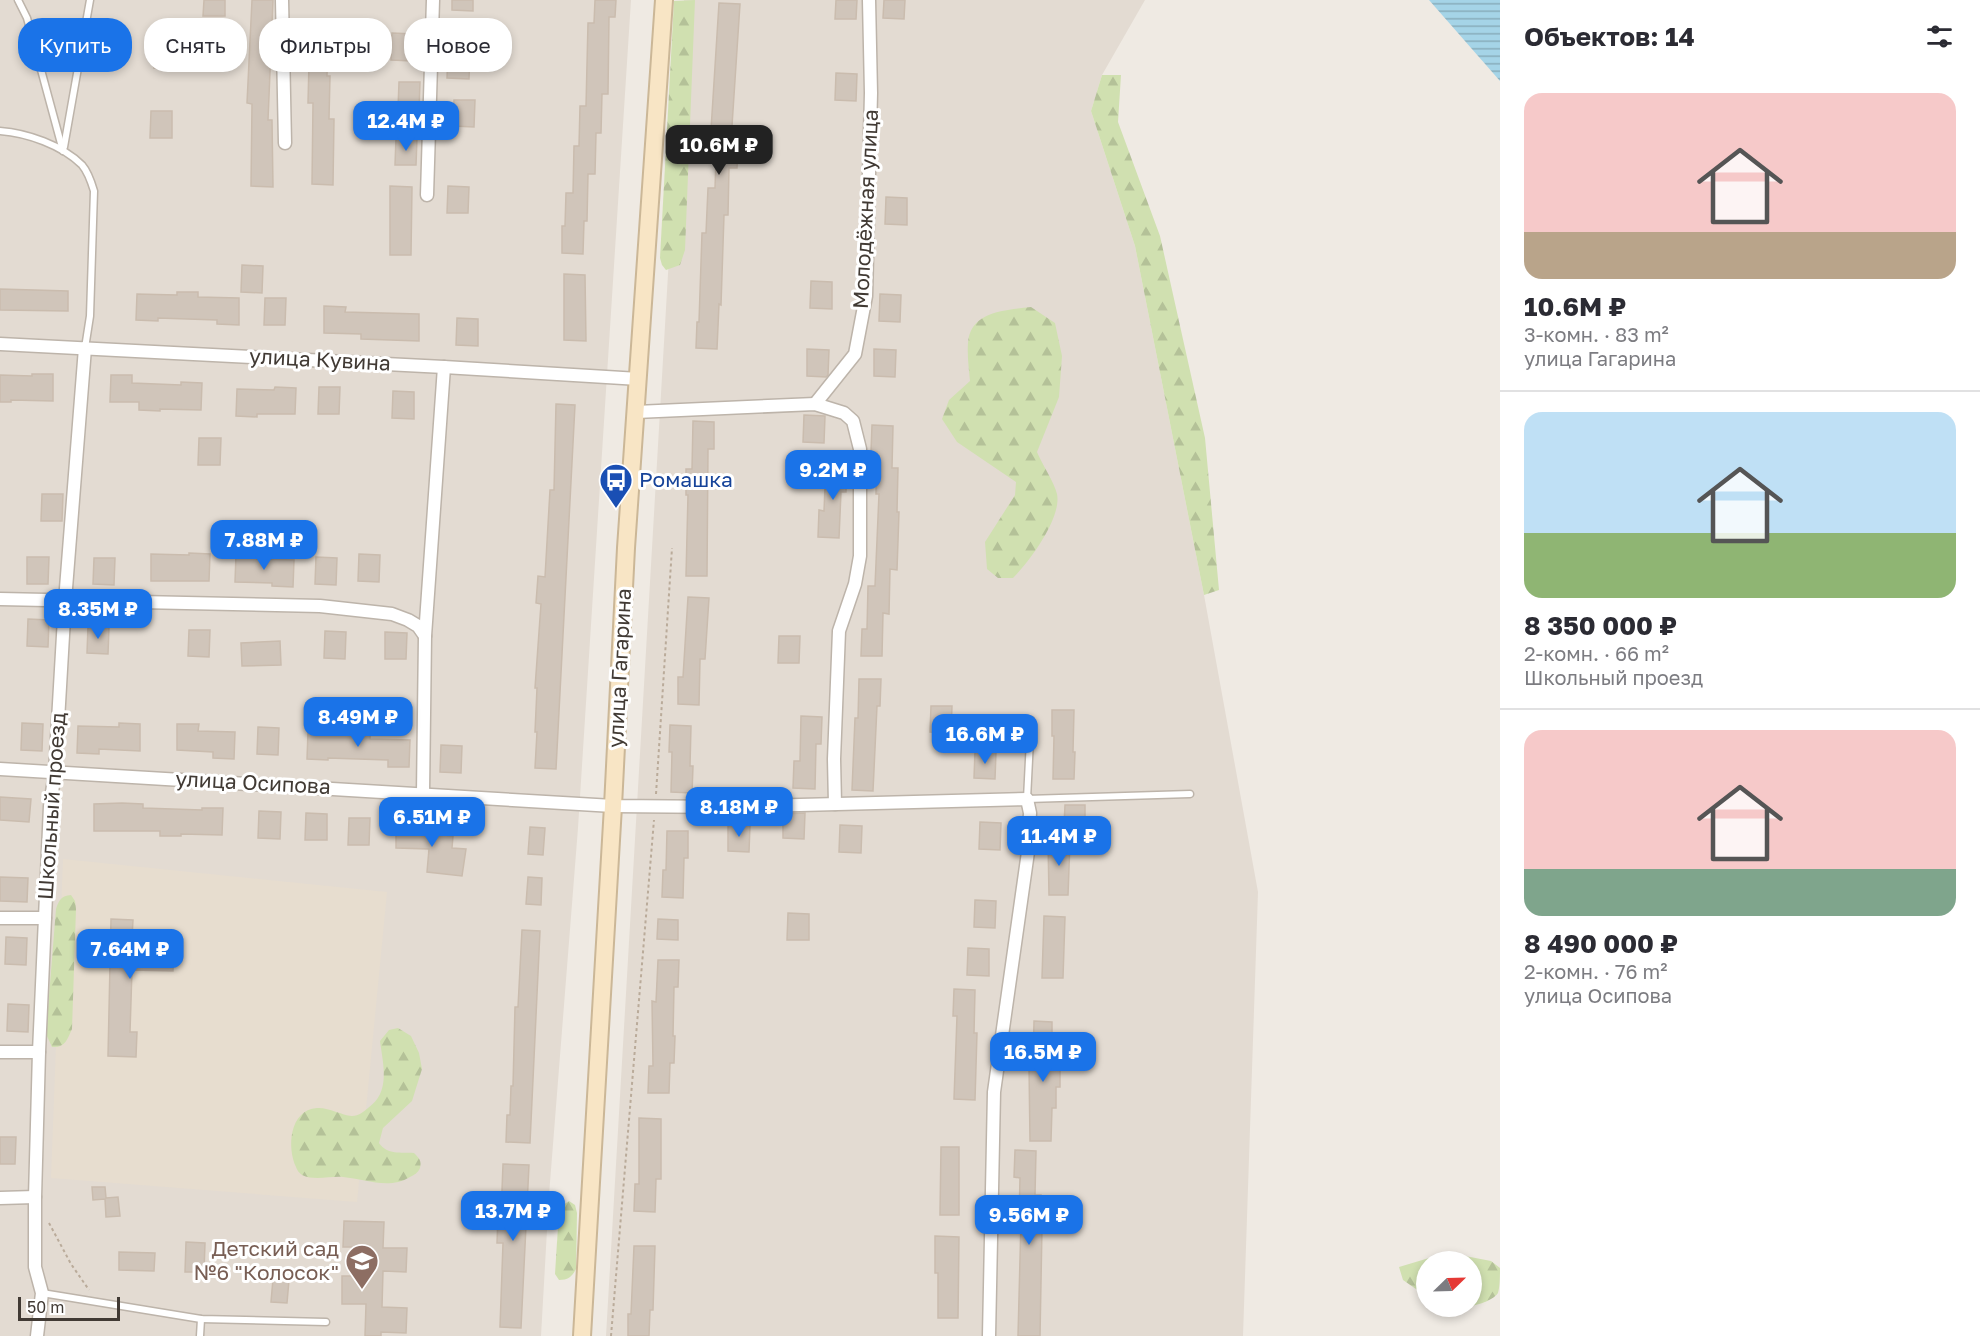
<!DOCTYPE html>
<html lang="ru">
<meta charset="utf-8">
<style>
:root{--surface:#fff;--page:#f7f7f7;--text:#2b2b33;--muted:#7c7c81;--line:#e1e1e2;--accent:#1a73e8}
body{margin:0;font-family:"Golos Text",sans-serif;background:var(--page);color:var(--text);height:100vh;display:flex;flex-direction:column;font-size:22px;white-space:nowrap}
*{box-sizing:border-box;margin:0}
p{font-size:20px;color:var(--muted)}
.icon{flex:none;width:33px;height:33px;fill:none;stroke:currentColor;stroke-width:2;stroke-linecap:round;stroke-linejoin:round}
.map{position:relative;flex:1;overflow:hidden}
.side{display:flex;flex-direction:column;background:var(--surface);width:480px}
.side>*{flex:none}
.top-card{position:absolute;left:18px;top:18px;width:570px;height:54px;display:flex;gap:12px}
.needle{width:39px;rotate:67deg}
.buttons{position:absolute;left:1416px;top:1251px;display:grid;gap:12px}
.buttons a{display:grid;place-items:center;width:66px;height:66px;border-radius:50%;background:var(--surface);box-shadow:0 3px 9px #0003;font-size:30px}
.scale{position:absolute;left:18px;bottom:15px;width:102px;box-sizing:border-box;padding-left:6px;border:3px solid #413a34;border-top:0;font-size:16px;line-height:21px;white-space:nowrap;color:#413a34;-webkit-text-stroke:4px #fff;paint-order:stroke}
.price{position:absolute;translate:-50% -51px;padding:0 14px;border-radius:12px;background:var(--accent);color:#fff;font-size:20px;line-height:39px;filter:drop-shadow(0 2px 3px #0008)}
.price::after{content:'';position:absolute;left:50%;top:36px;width:18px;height:14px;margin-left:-9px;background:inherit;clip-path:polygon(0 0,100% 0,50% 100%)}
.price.on{background:#222;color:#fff}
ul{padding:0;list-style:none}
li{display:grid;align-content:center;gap:12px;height:318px;padding:0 24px}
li+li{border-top:2px solid var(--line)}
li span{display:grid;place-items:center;height:186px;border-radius:18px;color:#555}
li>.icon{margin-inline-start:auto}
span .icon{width:108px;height:108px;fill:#fffc;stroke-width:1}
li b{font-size:26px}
h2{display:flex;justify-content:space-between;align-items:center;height:72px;padding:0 24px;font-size:26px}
.pill{padding:0 21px;border-radius:24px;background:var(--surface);box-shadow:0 3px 9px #0003;font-size:21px;line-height:54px}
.pill.on{background:var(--accent);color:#fff}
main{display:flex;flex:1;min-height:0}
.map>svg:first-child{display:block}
.residential{fill:#e3dbd2}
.education{fill:#e7ddcf}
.forest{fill:url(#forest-firs)}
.water{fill:url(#water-rules)}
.building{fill:#d0c5ba;stroke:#cabcae;stroke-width:1.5}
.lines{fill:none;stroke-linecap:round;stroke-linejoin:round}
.service-casing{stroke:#bdb4aa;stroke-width:9}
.minor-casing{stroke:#bdb4aa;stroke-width:15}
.secondary-casing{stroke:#cbb797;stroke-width:20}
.path{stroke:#baab9a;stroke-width:2;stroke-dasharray:3 3;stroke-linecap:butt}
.service{stroke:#fff;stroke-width:6}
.minor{stroke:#fff;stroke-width:12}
.secondary{stroke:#f8e5c5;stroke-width:16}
.labels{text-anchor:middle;stroke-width:6;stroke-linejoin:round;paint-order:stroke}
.street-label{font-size:21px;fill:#413a34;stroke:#fff}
.transit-label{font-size:21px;fill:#164399;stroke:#fff;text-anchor:start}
.education-label{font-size:21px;fill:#785e54;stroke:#fff;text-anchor:end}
</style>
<main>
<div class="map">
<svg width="1500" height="1336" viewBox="0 0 1500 1336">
<defs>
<pattern id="forest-firs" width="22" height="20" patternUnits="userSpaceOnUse" patternTransform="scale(1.5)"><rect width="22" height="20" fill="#d0e0b0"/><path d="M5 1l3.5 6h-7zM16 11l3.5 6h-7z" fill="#b4c198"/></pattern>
<pattern id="water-rules" width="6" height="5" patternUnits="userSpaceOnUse" patternTransform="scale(1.5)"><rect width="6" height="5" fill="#a5d4e7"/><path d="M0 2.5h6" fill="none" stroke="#88adbc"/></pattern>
</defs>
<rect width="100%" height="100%" fill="#efeae3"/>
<!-- residential -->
<g class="residential">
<path d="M0,0H631L578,828L549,1195L541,1336H0Z"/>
<path d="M684,0H1145L1102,75L1091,111L1135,246L1204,595L1258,892L1243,1336H606Z"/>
</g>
<!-- education -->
<path class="education" d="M63,859L387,892L357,1202L51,1178Z"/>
<!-- forest -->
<g class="forest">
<path d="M695,0L685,250L680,265L666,270L662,265L660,258L674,1Z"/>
<path d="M1102,75H1121L1118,122L1160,236L1205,438L1219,590L1204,595L1135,246L1091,111Z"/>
<path d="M1031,307L1055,323L1062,356L1059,397L1037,452C1042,464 1054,482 1057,494C1062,518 1029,562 1013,578H998L987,569L985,542L1015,495L1016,482L957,442L942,419L949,400L970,381C969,369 967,356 968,343C970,311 1006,310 1031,307Z"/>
<path d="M71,895L75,901L76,909L72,1029C67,1040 65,1048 52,1047L46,1034L56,909C59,900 61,896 71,895Z"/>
<path d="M398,1028L411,1036L419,1053L422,1069L412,1101L383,1128L379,1143C387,1155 401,1152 414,1153C419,1158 422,1161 420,1168C418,1173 414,1175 410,1177C389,1190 365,1179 343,1177C330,1176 314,1181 302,1175C299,1173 297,1170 296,1167C287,1148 289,1110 317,1108C328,1107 341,1115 352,1116C359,1116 363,1112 368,1108C391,1092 383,1065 380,1041L389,1030Z"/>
<path d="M569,1201L575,1205L577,1213L576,1269C572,1277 568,1280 559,1280L555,1274L559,1211L563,1205Z"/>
<path d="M1460,1255L1491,1261L1500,1268C1500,1275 1500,1287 1498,1293C1491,1303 1468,1308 1457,1307L1472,1306V1262H1426V1296L1403,1280L1399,1267L1429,1258Z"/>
</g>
<!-- water -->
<path class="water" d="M1429,0H1500V81Z"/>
<!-- building -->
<g class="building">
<path d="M204,0H225V16H203Z"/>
<path d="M252,0H273L268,120H272L273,187L251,186L252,104L247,103Z"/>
<path d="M452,0H473V11L452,10Z"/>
<path d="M595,0H616L615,17H609L608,94H602L601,133H596L595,174H588L587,221H584L583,254L562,253V226H565L566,193H573L574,146H579L580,106H586L588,23H594Z"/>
<path d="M836,0H857L856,19H835Z"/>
<path d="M884,0H905L904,19L883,18Z"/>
<path d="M719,3L740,4L731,141L738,142L737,168H729L728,215H724L721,305L719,304L717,349L696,348L697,322H699L702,233H706L708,188H715L717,130H711Z"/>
<path d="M482,26H503L502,53L481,52Z"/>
<path d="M392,33L413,34L412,61L391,60Z"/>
<path d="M306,36H328L327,76H330L329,119H334L333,185L312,184L313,103H308L309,63L306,62Z"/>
<path d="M155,41H176L175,68H154Z"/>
<path d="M448,51L470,52L469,79L447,78Z"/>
<path d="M836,73L857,74L856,101L835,100Z"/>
<path d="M399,82H420L419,109H398Z"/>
<path d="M454,100H475L474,127L453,126Z"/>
<path d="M151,111H172V138H150Z"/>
<path d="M396,138H417L416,165H395Z"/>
<path d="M390,186L412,187L411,255H390Z"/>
<path d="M448,186L469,187L468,213H447Z"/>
<path d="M886,197L907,198V225L885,224Z"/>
<path d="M242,265L263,266L262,293L241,292Z"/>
<path d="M564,274L585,275L586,341L564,340Z"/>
<path d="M811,281L832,282V309L810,308Z"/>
<path d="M0,289L68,291V311L0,310Z"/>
<path d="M177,292H198V297L239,298V325L217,324V320L158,318V321L136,320L137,294L177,295Z"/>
<path d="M880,294L901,295L900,322L879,321Z"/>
<path d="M265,298H286L285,325H264Z"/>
<path d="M324,306L346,307L345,312L419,314V341L361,339V334L324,333Z"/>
<path d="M457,318L478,319V346L456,345Z"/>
<path d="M807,349L829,350L828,375L826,377L807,376Z"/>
<path d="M874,349L896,350L895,377L874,376Z"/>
<path d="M32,374H53V401L11,400V402H0V375L32,376Z"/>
<path d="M111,375H132V383L181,385V382L202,383L201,410L160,409V411L139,410V402H110Z"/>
<path d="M275,387L296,388L295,414H257V417L236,416L237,389L274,390Z"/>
<path d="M319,387H340L339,414H318Z"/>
<path d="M393,391L414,392V419L392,418Z"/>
<path d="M556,404L575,405L556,769L535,768L537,732H535L537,688H535L541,604L536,603L538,576L545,577L550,490H554Z"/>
<path d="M804,415L825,416L824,443L803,442Z"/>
<path d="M693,421L714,422V449H708L707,576H686L688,495H686V469H692Z"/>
<path d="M872,425L893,426L892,468H898L897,512H899L897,570L890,569L889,614L883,613L882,656H861L862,629H867L868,586H875L879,494H876L877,452H871Z"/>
<path d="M199,438H221L220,465H198Z"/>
<path d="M826,464L847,465L846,492H841L839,538L818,537L819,510L824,511Z"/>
<path d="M42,494H63L62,521H41Z"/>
<path d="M189,553L210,554L209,581H151V554L189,555Z"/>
<path d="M359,554L380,555L379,582L358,581Z"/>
<path d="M236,555H257V559L294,560L293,587L272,586V583L235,582Z"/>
<path d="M27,557H49L48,584H27Z"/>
<path d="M316,557L337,558L336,585L315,584Z"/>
<path d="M94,558H115L114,585L93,584Z"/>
<path d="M688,597L709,598L705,659H700L699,705L678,704V677H683Z"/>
<path d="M28,619L49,620L48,647L27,646Z"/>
<path d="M88,626L109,627L108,654L87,653Z"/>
<path d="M189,630H210L209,657L188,656Z"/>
<path d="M325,631L346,632L345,659L324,658Z"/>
<path d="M385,632L407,633L406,659H385Z"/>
<path d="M779,636H800L799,663H778Z"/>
<path d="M280,641L281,665L242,666L241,643Z"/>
<path d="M859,679H881L880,706H877L873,791L852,790L855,718H858Z"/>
<path d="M931,706H952L951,733L930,732Z"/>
<path d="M1052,710H1074L1073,752H1075L1074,779H1053L1054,736H1052Z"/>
<path d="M801,716L822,717L821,744H816L815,789L793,788L794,761H800Z"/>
<path d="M22,723L43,724L42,751L21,750Z"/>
<path d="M119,723L140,724V751L99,749V754L77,753L78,726L119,727Z"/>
<path d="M177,724H199L198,731L235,732L234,759L213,758V752L177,750Z"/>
<path d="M670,725L691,726L690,766H693L692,793L671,792L672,752H669Z"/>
<path d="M258,727L279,728L278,755L257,754Z"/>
<path d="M349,731L370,732V739L410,740L409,767H388V760L328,758V760L307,759L308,732L349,734Z"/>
<path d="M441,745L462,746L461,773L440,772Z"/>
<path d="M975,751L996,752L995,779L974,778Z"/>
<path d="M0,797L31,799L29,822L0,820Z"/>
<path d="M122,803L143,804V808L202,810V808H223L222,835L181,834V836H160V831H94V804Z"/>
<path d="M1065,805H1085V826H1064Z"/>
<path d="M259,811L281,812L280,839L258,838Z"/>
<path d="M306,813L327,814V840H305Z"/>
<path d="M805,813L804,839L783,838V814Z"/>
<path d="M349,818H370L369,845H348Z"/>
<path d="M396,821H418V832L453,836L452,848L466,849L462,876L427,872L429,849L396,848Z"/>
<path d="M980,822L1001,823L1000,850L979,849Z"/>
<path d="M728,824L750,825L749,852L728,851Z"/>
<path d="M840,825L862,826L861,853L839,852Z"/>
<path d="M530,827L545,828L543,855L528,854Z"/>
<path d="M667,831H688V858H684L683,898L662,897L663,870H666Z"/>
<path d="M1048,841H1070L1068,895H1049Z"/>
<path d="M0,877L28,878L27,902L0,901Z"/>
<path d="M528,877L542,878L541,905L526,904Z"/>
<path d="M975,900L996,901L995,928L974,927Z"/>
<path d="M788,913L809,914V940H787Z"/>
<path d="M1044,916L1065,917L1063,978H1042Z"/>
<path d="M111,919L133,920L132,938L174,939L173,971L132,970L130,1032H137L136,1057L108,1056Z"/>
<path d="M658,919L678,920V940L657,939Z"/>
<path d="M522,930L540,931L530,1143L506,1142L507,1115H510L511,1086H513L515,1007H518Z"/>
<path d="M6,937L27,938L26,965L5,964Z"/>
<path d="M968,948L989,949V976L967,975Z"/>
<path d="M658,960H679L678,987H674L673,1036H675L674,1063H670L669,1093H648L649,1066H653L652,1001L656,1002Z"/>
<path d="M954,989L975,990L974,1033H977L975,1100L954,1099L957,1016H953Z"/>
<path d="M8,1004L29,1005L28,1032L7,1031Z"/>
<path d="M1034,1021L1052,1022V1066H1060V1087H1056V1108H1052L1051,1141H1030L1029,1066H1033Z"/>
<path d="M639,1118L661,1119V1179H656L655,1212L634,1211L635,1184H639Z"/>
<path d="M0,1137H16L15,1164H0Z"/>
<path d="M941,1147H959V1215H940Z"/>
<path d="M1015,1150L1036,1151L1035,1195H1041L1039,1228H1042L1040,1336H1018L1021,1221H1019L1020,1178L1014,1177Z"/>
<path d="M503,1164L529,1165L521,1328L500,1327L503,1243H497L498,1216H501Z"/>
<path d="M92,1187H105L106,1198L118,1197L120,1216L106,1217L105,1199L93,1200Z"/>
<path d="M344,1221L384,1222L383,1248H407L406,1272L383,1271L382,1307L407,1308L406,1333L381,1332V1336H365L366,1304H342V1276H367L368,1247H343Z"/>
<path d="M935,1236L959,1237L958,1318H938V1273H935Z"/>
<path d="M186,1242L205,1243L204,1272H185Z"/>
<path d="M634,1246H655L653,1310H650L649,1336H628V1314H631Z"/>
<path d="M119,1252L155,1253L154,1271L119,1270Z"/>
<path d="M273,1279L289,1280L287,1303L271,1302Z"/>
</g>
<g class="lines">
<defs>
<g id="service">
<path d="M18,0L27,18L63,151"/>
<path d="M0,131C27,133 62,145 82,165C88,172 91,181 94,191L90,316L85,348"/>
<path d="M64,147L90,0"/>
<path d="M1031,720L1027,799L1190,794"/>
<path d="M42,1293L201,1319L326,1322"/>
<path d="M200,1336L201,1319"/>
</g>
<g id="minor">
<path d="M282,0L285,143"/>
<path d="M427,195L433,0"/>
<path d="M0,344L444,367L639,379"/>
<path d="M815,404L855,354L866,296L871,93L869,0"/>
<path d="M636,412L815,404L844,413L853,421L860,449V556L855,584L839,631L834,759L835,804"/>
<path d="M0,599L320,606L392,614L408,620L418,626L425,636"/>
<path d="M0,769L613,806L728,807L1027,799L1030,813L1028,852L994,1092L989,1336"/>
<path d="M423,793L425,636L444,367"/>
<path d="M0,918H45"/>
<path d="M0,1052H39"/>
<path d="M0,1198L35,1197"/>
<path d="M37,1336L42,1293L35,1267V1197L39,1052L50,806L55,772L65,601L85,348"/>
</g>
<path id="secondary" d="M582,1336L613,806L626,548L664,0"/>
</defs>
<!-- service casing -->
<use href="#service" class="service-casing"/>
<!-- minor casing -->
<use href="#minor" class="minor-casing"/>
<!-- secondary casing -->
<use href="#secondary" class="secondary-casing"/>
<!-- path -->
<g class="path">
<path d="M656,794L672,548"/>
<path d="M49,1223L71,1264L89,1290"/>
<path d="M611,1336L654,820"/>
</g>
<!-- service -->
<use href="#service" class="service"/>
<!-- minor -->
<use href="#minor" class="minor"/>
<!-- secondary -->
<use href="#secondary" class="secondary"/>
</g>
<!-- icons -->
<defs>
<symbol id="bus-pin" viewBox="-11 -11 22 30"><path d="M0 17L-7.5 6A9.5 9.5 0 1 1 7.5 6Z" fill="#1a4fb4" stroke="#fff"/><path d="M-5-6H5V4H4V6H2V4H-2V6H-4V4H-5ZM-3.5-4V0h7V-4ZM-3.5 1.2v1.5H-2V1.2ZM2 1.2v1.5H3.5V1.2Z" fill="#fff"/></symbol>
<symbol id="school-pin" viewBox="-11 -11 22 30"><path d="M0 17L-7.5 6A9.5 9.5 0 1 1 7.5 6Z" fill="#8d6e63" stroke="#fff"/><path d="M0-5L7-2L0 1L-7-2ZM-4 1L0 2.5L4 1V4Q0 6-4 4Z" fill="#fff"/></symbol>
</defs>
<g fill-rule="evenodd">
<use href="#bus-pin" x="597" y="461" width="38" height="52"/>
<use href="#school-pin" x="343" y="1242" width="38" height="52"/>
</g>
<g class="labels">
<!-- street labels -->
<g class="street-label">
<text transform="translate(866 209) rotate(-87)" y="7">Молодёжная улица</text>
<text transform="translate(320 360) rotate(3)" y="7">улица Кувина</text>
<text transform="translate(620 668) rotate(-87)" y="7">улица Гагарина</text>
<text transform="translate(253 783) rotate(3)" y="7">улица Осипова</text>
<text transform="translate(52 806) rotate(-86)" y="7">Школьный проезд</text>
</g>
<!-- transit labels -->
<g class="transit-label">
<text x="639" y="487">Ромашка</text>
</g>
<!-- education labels -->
<g class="education-label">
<text x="339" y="1256">Детский сад<tspan x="339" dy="24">№6 "Колосок"</tspan></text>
</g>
</g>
</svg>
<div class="buttons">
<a><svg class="needle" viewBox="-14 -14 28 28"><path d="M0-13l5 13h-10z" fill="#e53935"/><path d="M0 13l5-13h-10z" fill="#7c7c81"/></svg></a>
</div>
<div class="scale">50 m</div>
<b class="price" style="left:406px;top:152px">12.4M ₽</b>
<b class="price on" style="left:719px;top:176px">10.6M ₽</b>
<b class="price" style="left:833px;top:501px">9.2M ₽</b>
<b class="price" style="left:264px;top:571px">7.88M ₽</b>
<b class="price" style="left:98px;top:640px">8.35M ₽</b>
<b class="price" style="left:358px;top:748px">8.49M ₽</b>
<b class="price" style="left:985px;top:765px">16.6M ₽</b>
<b class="price" style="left:739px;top:838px">8.18M ₽</b>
<b class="price" style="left:432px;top:848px">6.51M ₽</b>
<b class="price" style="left:1059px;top:867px">11.4M ₽</b>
<b class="price" style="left:130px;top:980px">7.64M ₽</b>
<b class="price" style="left:1043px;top:1083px">16.5M ₽</b>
<b class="price" style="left:513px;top:1242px">13.7M ₽</b>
<b class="price" style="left:1029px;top:1246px">9.56M ₽</b>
<div class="top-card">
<a class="pill on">Купить</a>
<a class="pill">Снять</a>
<a class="pill">Фильтры</a>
<a class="pill">Новое</a>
</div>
</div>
<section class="side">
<h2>Объектов: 14<svg class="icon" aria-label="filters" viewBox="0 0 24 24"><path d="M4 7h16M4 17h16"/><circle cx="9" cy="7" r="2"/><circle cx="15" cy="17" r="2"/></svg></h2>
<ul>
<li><span style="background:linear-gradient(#f6c9c9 75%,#b9a48a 0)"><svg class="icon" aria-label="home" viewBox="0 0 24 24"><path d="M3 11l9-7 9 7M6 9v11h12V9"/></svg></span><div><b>10.6M ₽</b><p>3-комн. · 83 m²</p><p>улица Гагарина</p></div></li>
<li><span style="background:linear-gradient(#bfe0f5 65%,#8fb573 0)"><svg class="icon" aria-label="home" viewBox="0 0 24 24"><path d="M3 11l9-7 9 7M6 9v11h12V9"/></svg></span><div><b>8 350 000 ₽</b><p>2-комн. · 66 m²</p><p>Школьный проезд</p></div></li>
<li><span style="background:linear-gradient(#f6c9c9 75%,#7fa58c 0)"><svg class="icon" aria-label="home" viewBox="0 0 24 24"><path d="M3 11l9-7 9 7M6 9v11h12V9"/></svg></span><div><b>8 490 000 ₽</b><p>2-комн. · 76 m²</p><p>улица Осипова</p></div></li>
</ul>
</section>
</main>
